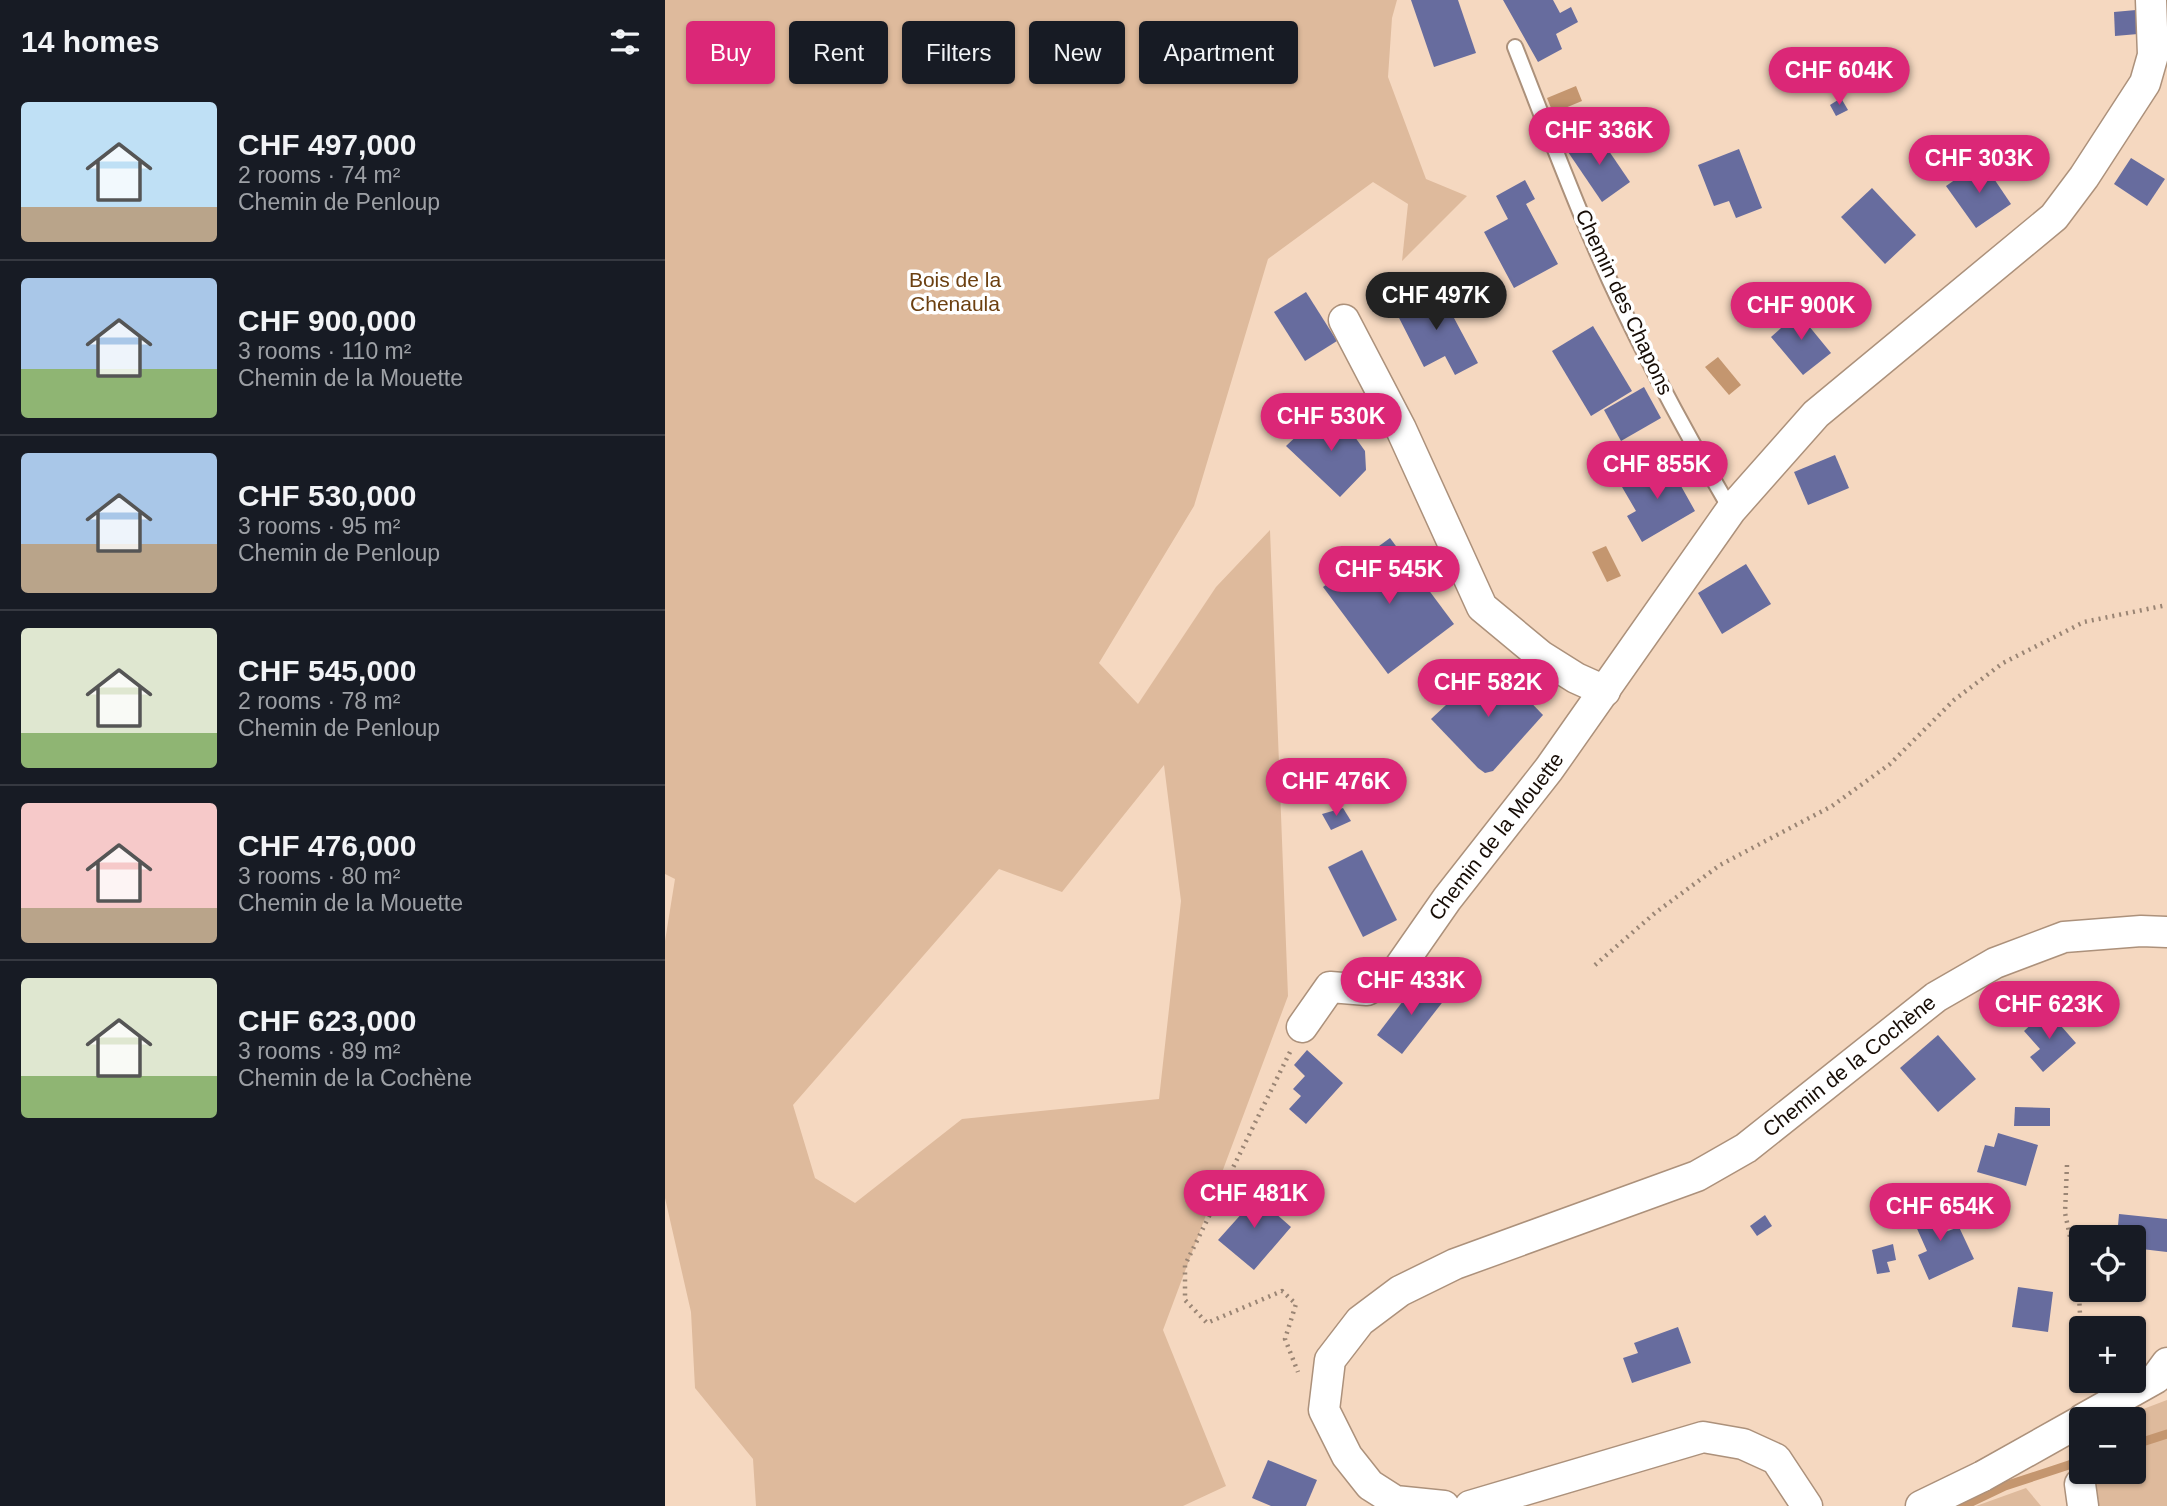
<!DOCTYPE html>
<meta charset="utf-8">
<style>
:root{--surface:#171b24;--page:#20242c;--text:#f1f3f6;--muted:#9ea1a6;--line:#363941;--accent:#db2777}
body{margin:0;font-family:Arial,sans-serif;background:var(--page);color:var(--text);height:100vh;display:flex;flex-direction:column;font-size:26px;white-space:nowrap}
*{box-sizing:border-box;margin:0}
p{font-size:23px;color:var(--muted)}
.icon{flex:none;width:38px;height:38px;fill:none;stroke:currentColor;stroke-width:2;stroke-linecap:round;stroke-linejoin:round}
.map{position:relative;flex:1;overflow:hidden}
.drawer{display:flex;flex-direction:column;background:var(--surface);width:665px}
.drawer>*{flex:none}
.banner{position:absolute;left:21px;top:21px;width:665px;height:63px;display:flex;gap:14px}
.tools{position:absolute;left:1404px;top:1225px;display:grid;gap:14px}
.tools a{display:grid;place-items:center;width:77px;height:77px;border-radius:7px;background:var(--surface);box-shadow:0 2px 5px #0004;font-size:35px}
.price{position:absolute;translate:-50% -60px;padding:0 16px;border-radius:24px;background:var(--accent);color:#fff;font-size:23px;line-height:46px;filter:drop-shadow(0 2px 4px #0008)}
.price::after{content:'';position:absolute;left:50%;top:42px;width:21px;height:16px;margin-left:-10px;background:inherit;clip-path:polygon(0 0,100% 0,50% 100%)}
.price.active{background:#222;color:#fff}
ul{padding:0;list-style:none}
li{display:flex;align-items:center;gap:21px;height:175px;padding:0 21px}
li+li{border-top:2px solid var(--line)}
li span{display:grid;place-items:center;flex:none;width:196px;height:140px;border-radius:7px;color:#555}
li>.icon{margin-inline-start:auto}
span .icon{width:84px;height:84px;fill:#fffc;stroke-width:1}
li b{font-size:30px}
h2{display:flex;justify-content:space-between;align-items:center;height:84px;padding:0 21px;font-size:30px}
.tag{padding:0 24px;border-radius:7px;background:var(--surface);box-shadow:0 2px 5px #0004;font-size:24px;line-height:63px}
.tag.active{background:var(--accent);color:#fff}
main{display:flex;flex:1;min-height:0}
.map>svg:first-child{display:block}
.green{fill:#deba9c;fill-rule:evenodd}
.water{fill:#c4966f}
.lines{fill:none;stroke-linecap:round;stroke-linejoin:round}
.stream{stroke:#c4966f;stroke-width:9}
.building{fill:#676c9e}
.lane-casing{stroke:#ac917b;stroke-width:18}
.street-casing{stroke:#ac917b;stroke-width:33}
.path{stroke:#9a8574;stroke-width:4.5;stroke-dasharray:2 5;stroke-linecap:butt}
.lane{stroke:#fff;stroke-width:14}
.street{stroke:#fff;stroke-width:30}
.street-bridge-casing{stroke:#ac917b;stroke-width:33;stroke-linecap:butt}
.street-bridge{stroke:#fff;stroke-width:30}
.labels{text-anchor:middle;stroke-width:7;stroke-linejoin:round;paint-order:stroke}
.park-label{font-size:21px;fill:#6c4011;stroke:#fff}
.street-label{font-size:21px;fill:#160c05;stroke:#fff}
</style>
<main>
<section class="drawer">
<h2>14 homes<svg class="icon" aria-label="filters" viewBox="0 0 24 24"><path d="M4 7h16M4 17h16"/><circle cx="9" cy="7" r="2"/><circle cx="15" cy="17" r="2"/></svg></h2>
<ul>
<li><span style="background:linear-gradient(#bfe0f5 75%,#b9a48a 0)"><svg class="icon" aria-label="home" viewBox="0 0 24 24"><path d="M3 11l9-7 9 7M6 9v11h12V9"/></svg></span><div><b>CHF 497,000</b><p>2 rooms · 74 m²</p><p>Chemin de Penloup</p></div></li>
<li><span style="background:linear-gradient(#a9c7e8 65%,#8fb573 0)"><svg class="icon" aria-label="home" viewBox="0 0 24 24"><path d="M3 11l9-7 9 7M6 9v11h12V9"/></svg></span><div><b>CHF 900,000</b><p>3 rooms · 110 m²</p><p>Chemin de la Mouette</p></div></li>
<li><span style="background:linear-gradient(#a9c7e8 65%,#b9a48a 0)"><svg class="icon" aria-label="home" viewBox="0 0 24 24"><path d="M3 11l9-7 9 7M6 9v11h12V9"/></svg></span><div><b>CHF 530,000</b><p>3 rooms · 95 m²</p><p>Chemin de Penloup</p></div></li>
<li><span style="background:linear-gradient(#dfe7d0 75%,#8fb573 0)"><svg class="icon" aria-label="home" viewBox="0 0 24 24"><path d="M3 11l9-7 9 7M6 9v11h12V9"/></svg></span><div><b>CHF 545,000</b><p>2 rooms · 78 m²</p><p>Chemin de Penloup</p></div></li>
<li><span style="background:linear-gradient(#f6c9c9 75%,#b9a48a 0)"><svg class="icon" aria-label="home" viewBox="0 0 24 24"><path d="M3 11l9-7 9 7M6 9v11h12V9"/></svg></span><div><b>CHF 476,000</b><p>3 rooms · 80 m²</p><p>Chemin de la Mouette</p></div></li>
<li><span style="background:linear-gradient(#dfe7d0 70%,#8fb573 0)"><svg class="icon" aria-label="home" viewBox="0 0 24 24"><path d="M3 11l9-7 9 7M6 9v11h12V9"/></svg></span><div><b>CHF 623,000</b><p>3 rooms · 89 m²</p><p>Chemin de la Cochène</p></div></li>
</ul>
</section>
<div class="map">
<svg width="1502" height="1506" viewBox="0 0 1502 1506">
<rect width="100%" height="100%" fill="#f5d8c0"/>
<!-- green -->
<g class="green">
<path d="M0,0H732L727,18L723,77L761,179L802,196L737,261L743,204L708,182L603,259L529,506L434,663L473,704L551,587L605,530L623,996L498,1330L561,1486L518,1506H91L88,1459L30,1388L26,1312L0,1198V941L10,879L0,874ZM499,765L516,901L494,1099L297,1119L190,1203L150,1178L128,1105L334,869L397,892Z"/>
<path d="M1502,1400V1506H1433L1434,1500L1402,1462L1416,1448V1472H1468V1419H1452Z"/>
<path d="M1361,1488L1376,1506H1311Z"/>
</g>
<!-- water -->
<g class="water">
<path d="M911,86L917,101L888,113L882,98Z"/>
<path d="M1053,357L1076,385L1064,395L1040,367Z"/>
<path d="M941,546L956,576L942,582L927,552Z"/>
</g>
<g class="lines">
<!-- stream -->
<g class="stream">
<path d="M1468,1445L1502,1434"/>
<path d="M1298,1506L1340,1486L1416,1461"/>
</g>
</g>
<!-- building -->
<g class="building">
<path d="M746,0H793L811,53L769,67Z"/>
<path d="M838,0H888L895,13L906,7L913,22L891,34L897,49L873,62Z"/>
<path d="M1471,10L1473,34L1450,36L1449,12Z"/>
<path d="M1176,98L1183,110L1171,116L1165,105Z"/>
<path d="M931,132L965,182L937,202L903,152Z"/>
<path d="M1074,149L1097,208L1071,218L1064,201L1049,206L1033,165Z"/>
<path d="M1466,158L1500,179L1482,206L1449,184Z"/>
<path d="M1317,161L1346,204L1311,228L1281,186Z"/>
<path d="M860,180L870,199L861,204L893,264L849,288L819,232L843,219L831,196Z"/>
<path d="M1207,188L1251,235L1220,264L1176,217Z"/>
<path d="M773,288L813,363L790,375L780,356L759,367L730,310Z"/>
<path d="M641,292L672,341L640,361L609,312Z"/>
<path d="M1133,305L1143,317L1139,320L1166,353L1138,375L1106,337L1126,319L1122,314Z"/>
<path d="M928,326L967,391L926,416L887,351Z"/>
<path d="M979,387L996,418L956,441L939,410Z"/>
<path d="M672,412L700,451L701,470L675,497L621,446L638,430L652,425Z"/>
<path d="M1170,455L1184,488L1143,505L1129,472Z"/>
<path d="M1002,461L1030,511L977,542L962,516L971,511L957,487Z"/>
<path d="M725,538L789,624L723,674L658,587Z"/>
<path d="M1081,564L1106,604L1057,634L1033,593Z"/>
<path d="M827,662L878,715L828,771L820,773L813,768L766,719Z"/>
<path d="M678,808L686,821L666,830L657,814Z"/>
<path d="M697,850L732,920L698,937L663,867Z"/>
<path d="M754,980L780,999L737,1054L712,1035Z"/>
<path d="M1382,1010L1411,1043L1378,1072L1365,1057L1375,1049L1359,1031Z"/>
<path d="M1273,1035L1311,1079L1273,1112L1235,1068Z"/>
<path d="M642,1050L678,1083L641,1124L624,1109L636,1096L628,1089L640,1076L629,1065Z"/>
<path d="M1350,1107L1385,1108V1126H1349Z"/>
<path d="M1333,1133L1373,1145L1361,1186L1312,1172L1320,1145L1329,1147Z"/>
<path d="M582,1188L626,1227L589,1270L553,1240L579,1211L569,1202Z"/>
<path d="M1267,1202L1280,1232L1294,1227L1309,1259L1264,1280L1253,1255L1262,1251L1245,1213Z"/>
<path d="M1454,1214L1502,1219V1252L1468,1248V1237H1452Z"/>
<path d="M1100,1215L1107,1226L1092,1236L1085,1226Z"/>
<path d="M1228,1244L1231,1260L1222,1262L1225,1272L1212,1274L1207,1250Z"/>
<path d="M1353,1287L1388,1292L1383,1332L1347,1327Z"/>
<path d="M1013,1327L1026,1363L967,1383L958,1358L973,1353L969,1343Z"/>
<path d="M603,1460L652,1480L641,1506H606L587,1498Z"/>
</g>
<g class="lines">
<defs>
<path id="lane" d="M850,47C876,113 901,180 929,245C968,336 1016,425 1066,510"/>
<g id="street">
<path d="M679,320L736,429L817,607L876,656L911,678L940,691"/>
<path id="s1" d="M637,1027L665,987L702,990L729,975L782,899L884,769L1066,510L1151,414L1389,217L1419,177L1480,83L1488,55L1486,0"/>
<path d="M1418,1419L1491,1378L1502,1363"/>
<path d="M1415,1484L1418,1506"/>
<path id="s2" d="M779,1506L730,1501L705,1485L682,1456L659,1410L665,1360L695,1321L735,1291L790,1264L1032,1176L1081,1148L1271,997L1330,963L1399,937L1476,931L1502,932"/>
<path d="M805,1506L1038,1437L1078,1444L1111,1459L1142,1506"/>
<path d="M1256,1506L1318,1476"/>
</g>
</defs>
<!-- lane casing -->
<use href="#lane" class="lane-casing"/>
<!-- street casing -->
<use href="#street" class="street-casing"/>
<!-- path -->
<g class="path">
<path d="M930,965L990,913L1055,865L1167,806L1225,764L1289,700L1338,663L1419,622L1502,605"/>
<path d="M625,1052L520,1265V1300L542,1323L617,1291L631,1304L620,1339L633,1372"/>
<path d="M1402,1165L1400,1213L1413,1274L1416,1335"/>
</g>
<!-- lane -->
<use href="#lane" class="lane"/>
<!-- street -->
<use href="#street" class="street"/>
<defs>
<path id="street-bridge" d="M1318,1476L1416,1421"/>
</defs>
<!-- street-bridge casing -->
<use href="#street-bridge" class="street-bridge-casing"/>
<!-- street-bridge -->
<use href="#street-bridge" class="street-bridge"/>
</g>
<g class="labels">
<!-- park labels -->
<g class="park-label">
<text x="290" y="287">Bois de la<tspan x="290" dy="24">Chenaula</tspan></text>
</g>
<!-- street labels -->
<g class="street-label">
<text transform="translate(959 302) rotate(65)" y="7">Chemin des Chapons</text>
<text dy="7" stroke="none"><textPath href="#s1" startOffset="289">Chemin de la Mouette</textPath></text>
<text dy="7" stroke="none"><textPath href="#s2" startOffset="824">Chemin de la Cochène</textPath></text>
</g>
</g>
</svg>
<div class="tools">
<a><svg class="icon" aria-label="locate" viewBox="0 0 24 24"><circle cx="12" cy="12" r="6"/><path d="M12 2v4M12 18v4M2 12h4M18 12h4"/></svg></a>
<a>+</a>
<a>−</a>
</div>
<b class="price" style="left:1174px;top:107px">CHF 604K</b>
<b class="price" style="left:934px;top:167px">CHF 336K</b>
<b class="price" style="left:1314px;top:195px">CHF 303K</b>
<b class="price active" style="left:771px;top:332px">CHF 497K</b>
<b class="price" style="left:1136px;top:342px">CHF 900K</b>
<b class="price" style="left:666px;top:453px">CHF 530K</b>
<b class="price" style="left:992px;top:501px">CHF 855K</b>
<b class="price" style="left:724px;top:606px">CHF 545K</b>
<b class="price" style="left:823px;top:719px">CHF 582K</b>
<b class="price" style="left:671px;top:818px">CHF 476K</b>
<b class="price" style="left:746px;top:1017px">CHF 433K</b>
<b class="price" style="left:1384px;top:1041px">CHF 623K</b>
<b class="price" style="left:589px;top:1230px">CHF 481K</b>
<b class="price" style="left:1275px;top:1243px">CHF 654K</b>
<div class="banner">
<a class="tag active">Buy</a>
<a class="tag">Rent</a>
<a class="tag">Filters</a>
<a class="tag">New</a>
<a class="tag">Apartment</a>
</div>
</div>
</main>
